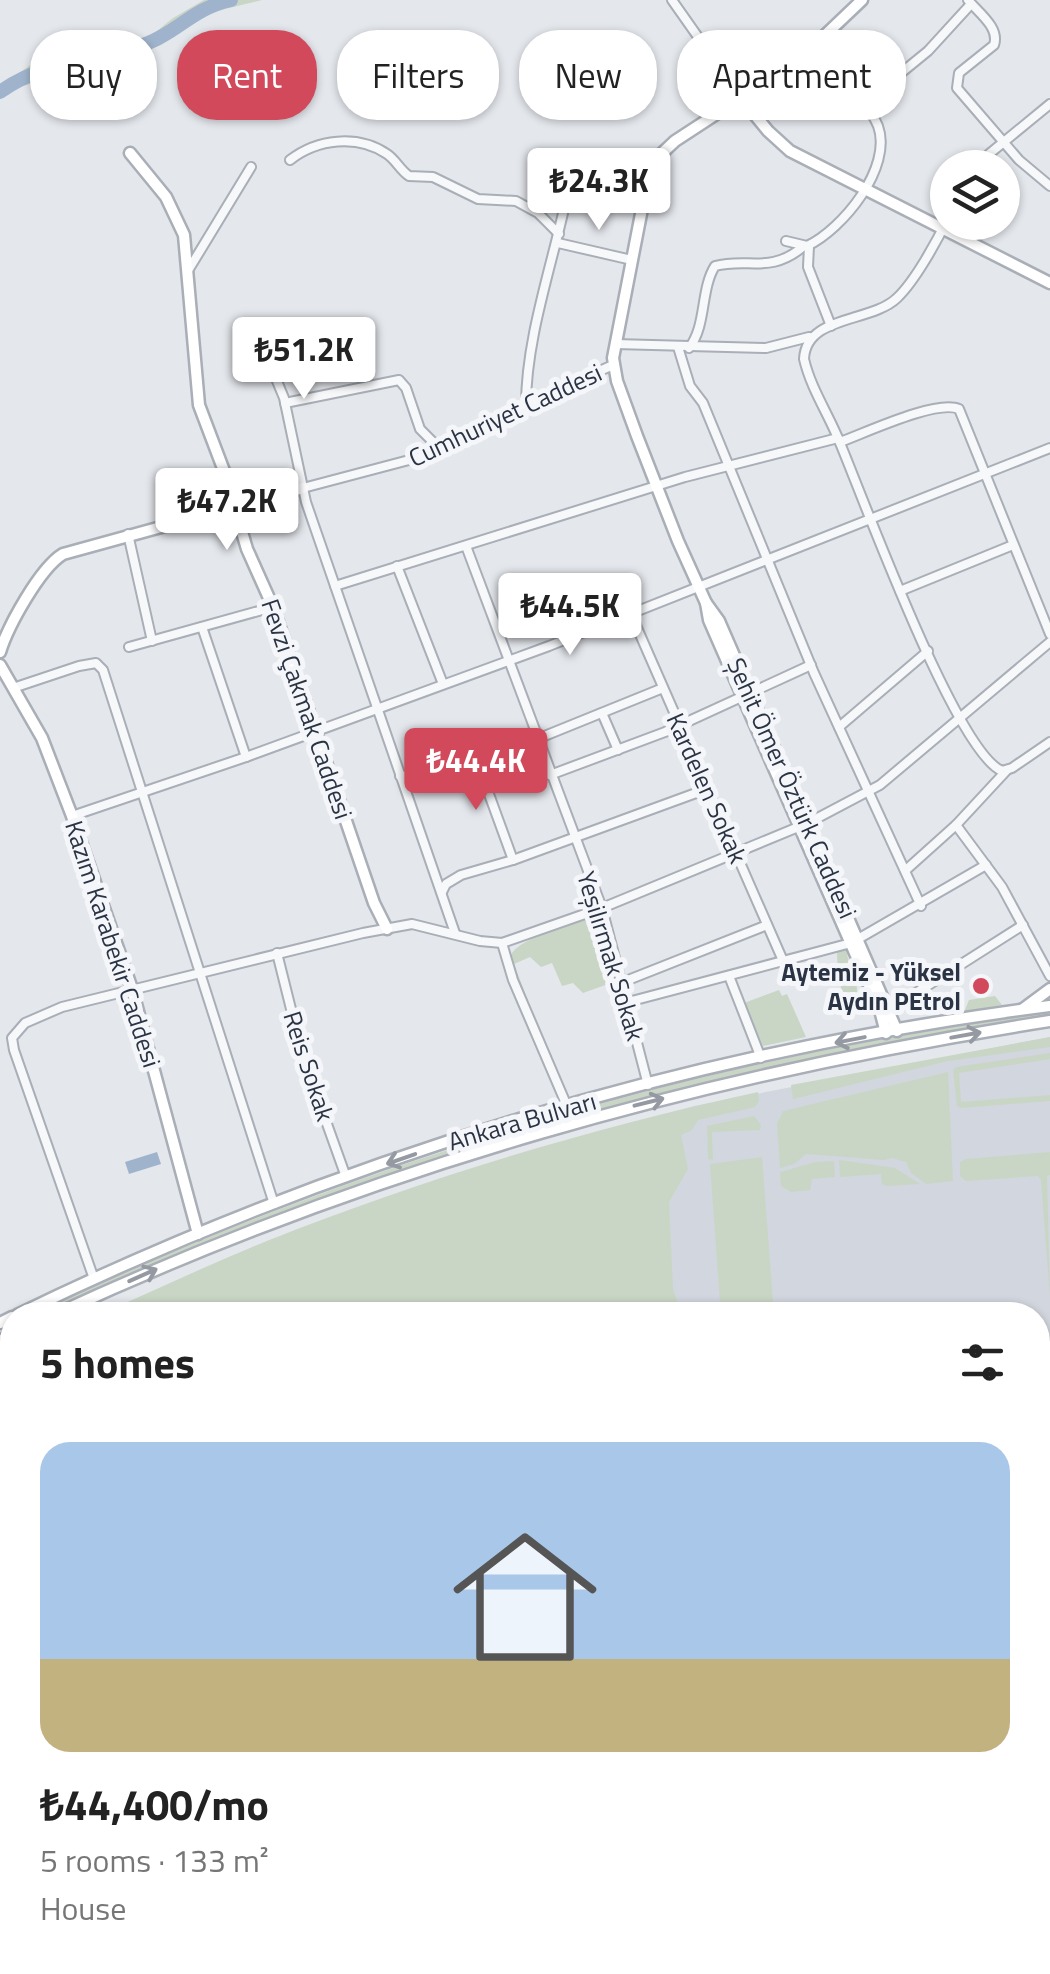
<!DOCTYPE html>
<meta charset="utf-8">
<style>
:root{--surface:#fff;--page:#f6f6f6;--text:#222;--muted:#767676;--line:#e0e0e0;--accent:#d1495b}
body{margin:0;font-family:"Titillium Web",sans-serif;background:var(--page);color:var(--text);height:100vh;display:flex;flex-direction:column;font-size:38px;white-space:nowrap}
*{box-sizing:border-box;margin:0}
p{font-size:32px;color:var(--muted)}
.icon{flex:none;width:55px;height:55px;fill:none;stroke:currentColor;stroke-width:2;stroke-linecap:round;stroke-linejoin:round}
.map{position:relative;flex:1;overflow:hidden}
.drawer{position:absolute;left:0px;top:1302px;width:1050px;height:672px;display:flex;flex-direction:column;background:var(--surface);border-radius:40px 40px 0 0;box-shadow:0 2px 8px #0004}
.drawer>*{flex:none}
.guide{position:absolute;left:30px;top:30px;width:990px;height:90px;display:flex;gap:20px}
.controls{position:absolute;left:930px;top:150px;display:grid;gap:20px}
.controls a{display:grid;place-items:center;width:90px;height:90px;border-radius:50%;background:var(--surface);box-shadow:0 2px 8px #0004;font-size:50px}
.price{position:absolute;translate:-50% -85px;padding:0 22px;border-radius:10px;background:#fff;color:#222;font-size:32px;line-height:65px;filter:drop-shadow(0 2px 5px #0008)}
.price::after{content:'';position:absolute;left:50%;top:60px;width:30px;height:22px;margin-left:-15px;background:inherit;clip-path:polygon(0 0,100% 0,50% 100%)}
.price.current{background:var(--accent);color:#fff}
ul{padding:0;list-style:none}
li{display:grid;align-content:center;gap:20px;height:530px;padding:0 40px}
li+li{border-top:2px solid var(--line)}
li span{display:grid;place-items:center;height:310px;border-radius:30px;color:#555}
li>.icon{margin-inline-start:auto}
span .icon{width:180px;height:180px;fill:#fffc;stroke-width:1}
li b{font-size:42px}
h2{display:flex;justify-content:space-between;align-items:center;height:120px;padding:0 40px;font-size:42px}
.pill{padding:0 35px;border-radius:40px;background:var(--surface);box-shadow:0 2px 8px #0004;font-size:35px;line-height:90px}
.pill.current{background:var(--accent);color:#fff}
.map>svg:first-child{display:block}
.built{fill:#d2d6de}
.green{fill:#c9d6c5}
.water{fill:#9fb4cc}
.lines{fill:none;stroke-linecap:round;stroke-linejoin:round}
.river{stroke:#9fb4cc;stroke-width:14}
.taxiway{stroke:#b0b6c1;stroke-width:20}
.runway{stroke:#b0b6c1;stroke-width:52}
.street-casing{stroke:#a9aeb7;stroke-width:12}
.secondary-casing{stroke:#a9aeb7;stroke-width:15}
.street{stroke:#f7f8fa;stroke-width:8}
.secondary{stroke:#fff;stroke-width:10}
.oneway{stroke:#959aa2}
.poi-dot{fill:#d1495b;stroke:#f4f6f9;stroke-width:4}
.labels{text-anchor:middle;stroke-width:10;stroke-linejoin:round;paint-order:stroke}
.street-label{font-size:25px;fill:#2b3445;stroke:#f4f6f9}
.poi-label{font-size:25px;font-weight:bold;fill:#2b3445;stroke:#f4f6f9;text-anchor:end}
</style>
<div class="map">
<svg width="1050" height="1974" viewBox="0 0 1050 1974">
<rect width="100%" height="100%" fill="#e4e7ec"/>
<!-- built -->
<path class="built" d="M1050,1037V1974H0V1361L12,1354V1962H1038V1315H99L267,1241L535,1150L694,1106Z"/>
<!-- green -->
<g class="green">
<path d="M204,0H262L208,13L161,45L126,58L19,87L0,99V86L32,64L99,51L152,35L173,18Z"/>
<path d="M597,914L618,985L611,983L583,993L573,983L562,986L552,963L541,967L530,957L514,964L528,1001L526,1002C521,991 508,968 511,956C515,939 580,921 597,914Z"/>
<path d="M841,949H846C848,965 858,977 857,994L866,1001L863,1007L855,1008L853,1015L849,1014C841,994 837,972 837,951Z"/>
<path d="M779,990L782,996L787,994L806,1037L763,1046L744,1003Z"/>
<path d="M995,996L1002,1005L964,1012L969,1000Z"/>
<path d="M1050,1012V1016C699,1068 360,1165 38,1315H31C352,1164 698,1059 1050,1012Z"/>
<path d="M1050,1037V1047L948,1061L793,1099L791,1085Z"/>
<path d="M1050,1053V1059L959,1073L961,1102L1050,1095V1101L961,1108L957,1106L953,1070L956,1067Z"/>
<path d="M948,1072L953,1181L926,1184L911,1173L906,1162L892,1158L884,1160L806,1154L794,1164L780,1168L777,1124L783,1111Z"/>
<path d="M758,1092L759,1101L755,1107L698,1120L692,1130L681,1135L688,1169L669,1202L673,1288L681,1315H99C155,1290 210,1264 267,1241C425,1178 592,1128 758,1092Z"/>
<path d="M754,1116L761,1125L760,1130L712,1132L713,1160L708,1159L707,1126Z"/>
<path d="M1050,1152V1175L1047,1176L1050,1297L1041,1180L1038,1176L966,1181L960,1176V1162L966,1159Z"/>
<path d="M762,1157L774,1315H721L710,1164Z"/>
<path d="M839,1160L895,1168L920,1184L887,1186L882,1184L881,1174L840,1177Z"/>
<path d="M834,1161L835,1177L812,1179L810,1190L791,1192L781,1186L780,1172L816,1162Z"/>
<path d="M12,1354V1795H0V1361Z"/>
<path d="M1038,1529C1041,1569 1050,1666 1038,1700Z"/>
<path d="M1038,1795H1050V1964L1003,1971L920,1974L919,1963L1038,1962Z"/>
<path d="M12,1864V1962L291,1963L272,1974H0V1865Z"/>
<path d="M371,1962H899L900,1974H354Z"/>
</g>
<!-- water -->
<path class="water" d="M157,1152L161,1164L129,1174L125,1162Z"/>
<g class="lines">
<!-- river -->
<path class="river" d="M0,92C43,60 100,60 148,43C179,31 192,9 231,0"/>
<!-- taxiway -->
<g class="taxiway">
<path d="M1038,1753L1050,1746"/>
<path d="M315,1974L332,1962"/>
</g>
<!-- runway -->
<g class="runway">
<path d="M1038,1762L1050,1761"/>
<path d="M0,1832L12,1831"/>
</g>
<defs>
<g id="street">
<path d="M672,0L741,98"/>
<path d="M968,0C979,13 1000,28 994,45L959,73L957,88L1019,160L1050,186"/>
<path d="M863,104L928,51L971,4"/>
<path d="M290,160C317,139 357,134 387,154C396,160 400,170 409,176L433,177L478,199L516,201L538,213L559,234"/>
<path d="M972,168L1050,104"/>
<path d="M948,218C937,241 915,281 897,298C871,323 806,315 804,359C811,389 829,415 840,443C864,500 956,752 1002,771L1012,768L1050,742"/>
<path d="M786,241L807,246C843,229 893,167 878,126C868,101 832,68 814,47"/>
<path d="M558,243L632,260"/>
<path d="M809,246L808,267L831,326"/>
<path d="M189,269L251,167"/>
<path d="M265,325L272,369L284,398L306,502L455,933"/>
<path d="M615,344L766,348L809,337"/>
<path d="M678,347L690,386L703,403L814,673L921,906"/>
<path d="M689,348C707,325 700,290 715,266C749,257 769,275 804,246"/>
<path d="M285,403L399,380L406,388L420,429L440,449"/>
<path d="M526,405C526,335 555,257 569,186"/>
<path d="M840,442C865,433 937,399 959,409L1050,634"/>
<path d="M303,488L428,455L484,423L613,365"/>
<path d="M128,534L152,641"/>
<path d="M466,546L602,908L648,1085"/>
<path d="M397,566L443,684"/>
<path d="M335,586L685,477L838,438"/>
<path d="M900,591L1013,545"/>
<path d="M631,614L784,963"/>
<path d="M202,627L246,757"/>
<path d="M129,647L273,607"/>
<path d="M13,688L79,666L96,663L103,670L274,1204"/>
<path d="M602,713L618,750"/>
<path d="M839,727L928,651"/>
<path d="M537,739L663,688"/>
<path d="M474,753L513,860"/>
<path d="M550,775L665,732L811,665"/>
<path d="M400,776L413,775L534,732"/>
<path d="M72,816L246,757L549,646L1050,448"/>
<path d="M956,825L1002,887L1050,976"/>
<path d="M907,869L956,825L1007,770"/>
<path d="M442,892L446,884L461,875L513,860L707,789"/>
<path d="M502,943L513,980L567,1106"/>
<path d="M277,953L303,1057L346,1177"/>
<path d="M729,976L761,1058"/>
<path d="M623,982L767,925"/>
<path d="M628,1002L851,943L986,865"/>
<path d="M889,1007L908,998L1023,925"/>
<path d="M94,1279L14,1050L12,1038L25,1023L62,1007L363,933L412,924L480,941L502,943L602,908L808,823L880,785L1050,642"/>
</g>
<g id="secondary">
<path d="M862,0L799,60L675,141L658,157L647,183L613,358L617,381L637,436L678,541L706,603L709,620L880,1010L886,1033"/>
<path d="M741,98L768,131L790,151L1050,283"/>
<path d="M130,153L166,197L184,235L199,405L224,471L247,549L273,607L374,903L387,929"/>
<path d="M706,603L719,621L897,1031"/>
<path d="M0,652C8,626 40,568 63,554L303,488"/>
<path d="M0,665L42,738L72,816L132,989L198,1234"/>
<path d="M1023,1009L1050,989"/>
<path d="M17,1315C339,1158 695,1051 1050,1006"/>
<path d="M54,1315C373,1167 703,1075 1050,1021"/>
<path d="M0,1323L12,1317"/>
<path d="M0,1341L12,1334"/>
</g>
</defs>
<!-- street casing -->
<use href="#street" class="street-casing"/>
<!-- secondary casing -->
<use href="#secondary" class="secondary-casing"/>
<!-- street -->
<use href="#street" class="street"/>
<!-- secondary -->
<use href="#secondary" class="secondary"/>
</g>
<!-- one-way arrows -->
<defs><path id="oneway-shaft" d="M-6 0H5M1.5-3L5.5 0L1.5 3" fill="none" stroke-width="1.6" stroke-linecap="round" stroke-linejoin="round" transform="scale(2.5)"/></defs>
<g class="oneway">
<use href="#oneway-shaft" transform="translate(966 1035) rotate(-10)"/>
<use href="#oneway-shaft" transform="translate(850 1040) rotate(169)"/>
<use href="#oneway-shaft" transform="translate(649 1102) rotate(-14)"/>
<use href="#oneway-shaft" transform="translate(401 1159) rotate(161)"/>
<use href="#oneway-shaft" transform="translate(143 1275) rotate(-24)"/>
</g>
<!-- markers -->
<circle class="poi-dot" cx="981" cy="986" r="10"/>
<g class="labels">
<!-- street labels -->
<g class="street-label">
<text transform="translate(505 415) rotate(-25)" y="9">Cumhuriyet Caddesi</text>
<text transform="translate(307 709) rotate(71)" y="9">Fevzi Çakmak Caddesi</text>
<text transform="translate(707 788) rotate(66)" y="9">Kardelen Sokak</text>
<text transform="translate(792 788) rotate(66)" y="9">Şehit Ömer Öztürk Caddesi</text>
<text transform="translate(113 944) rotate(72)" y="9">Kazım Karabekir Caddesi</text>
<text transform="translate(611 956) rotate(73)" y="9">Yeşilırmak Sokak</text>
<text transform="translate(309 1066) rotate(72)" y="9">Reis Sokak</text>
<text transform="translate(522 1121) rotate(-16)" y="9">Ankara Bulvarı</text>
</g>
<!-- poi labels -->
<g class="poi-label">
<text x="961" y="981">Aytemiz - Yüksel<tspan x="961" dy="29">Aydın PEtrol</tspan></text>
</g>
</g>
</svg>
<div class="controls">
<a><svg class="icon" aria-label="layers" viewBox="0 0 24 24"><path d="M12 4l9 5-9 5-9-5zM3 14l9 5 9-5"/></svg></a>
</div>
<b class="price" style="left:599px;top:233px">₺24.3K</b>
<b class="price" style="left:304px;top:402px">₺51.2K</b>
<b class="price" style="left:227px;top:553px">₺47.2K</b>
<b class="price" style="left:570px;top:658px">₺44.5K</b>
<b class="price current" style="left:476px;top:813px">₺44.4K</b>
<div class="guide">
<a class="pill">Buy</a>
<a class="pill current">Rent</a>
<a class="pill">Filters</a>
<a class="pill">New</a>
<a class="pill">Apartment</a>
</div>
<section class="drawer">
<h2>5 homes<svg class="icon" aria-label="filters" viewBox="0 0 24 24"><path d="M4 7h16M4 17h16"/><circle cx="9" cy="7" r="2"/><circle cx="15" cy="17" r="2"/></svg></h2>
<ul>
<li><span style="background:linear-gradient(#a9c7e8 70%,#c2b280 0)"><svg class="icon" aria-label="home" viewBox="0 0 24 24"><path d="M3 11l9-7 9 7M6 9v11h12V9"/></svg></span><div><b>₺44,400/mo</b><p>5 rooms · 133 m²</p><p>House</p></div></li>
</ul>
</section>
</div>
